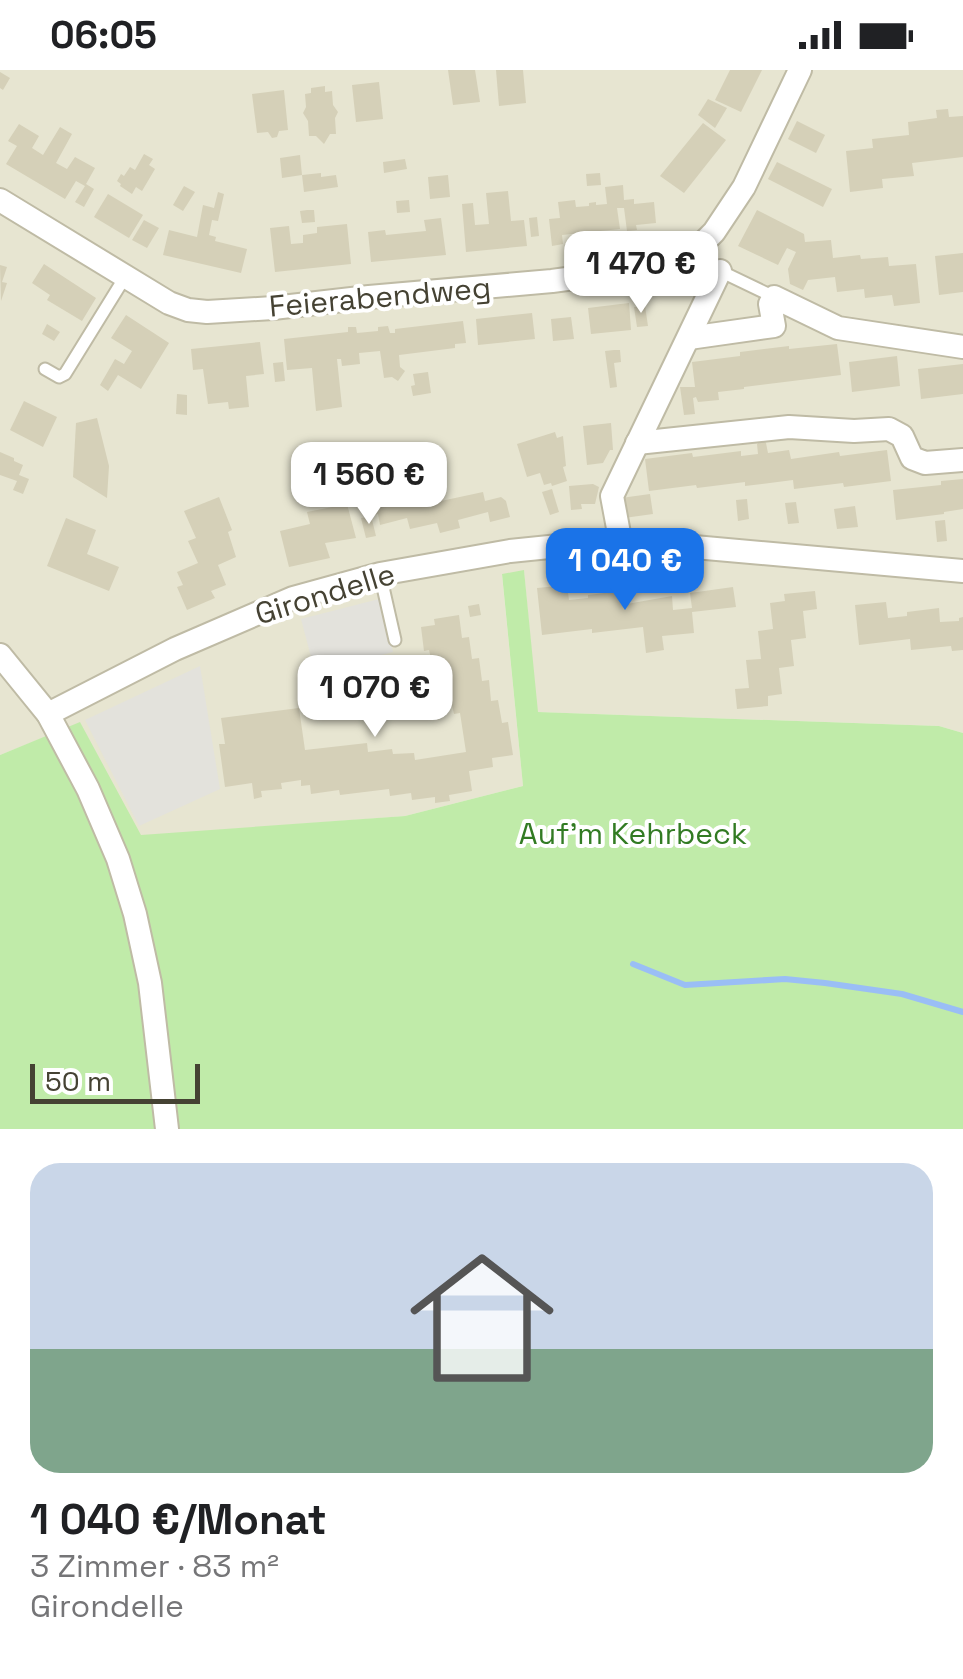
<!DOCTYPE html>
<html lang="de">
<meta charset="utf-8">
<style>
:root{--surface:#fff;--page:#f6f6f6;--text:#202124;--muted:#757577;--line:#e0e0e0;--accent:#1a73e8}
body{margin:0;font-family:"Space Grotesk",sans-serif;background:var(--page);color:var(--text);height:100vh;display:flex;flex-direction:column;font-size:38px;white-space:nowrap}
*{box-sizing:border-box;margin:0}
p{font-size:32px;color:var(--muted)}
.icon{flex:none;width:55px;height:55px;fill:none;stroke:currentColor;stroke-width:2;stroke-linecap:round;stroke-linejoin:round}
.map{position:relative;height:1059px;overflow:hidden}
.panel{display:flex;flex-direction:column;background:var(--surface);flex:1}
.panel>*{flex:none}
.scale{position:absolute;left:30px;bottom:25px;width:170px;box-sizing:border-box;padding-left:10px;border:5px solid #454233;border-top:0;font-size:28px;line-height:35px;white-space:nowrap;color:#454233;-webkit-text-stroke:8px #fff;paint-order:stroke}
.price{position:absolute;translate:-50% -85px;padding:0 22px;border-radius:20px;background:#fff;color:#222;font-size:32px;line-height:65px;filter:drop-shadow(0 2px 5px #0008)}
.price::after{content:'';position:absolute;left:50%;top:60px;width:30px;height:22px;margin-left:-15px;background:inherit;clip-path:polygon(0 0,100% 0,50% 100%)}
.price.active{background:var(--accent);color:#fff}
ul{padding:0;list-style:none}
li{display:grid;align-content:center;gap:20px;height:530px;padding:0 30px}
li+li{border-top:2px solid var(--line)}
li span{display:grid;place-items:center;height:310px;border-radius:30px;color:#555}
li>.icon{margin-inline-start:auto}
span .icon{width:180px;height:180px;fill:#fffc;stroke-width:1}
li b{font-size:42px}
.status{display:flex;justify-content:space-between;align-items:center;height:70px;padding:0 50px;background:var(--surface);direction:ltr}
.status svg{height:28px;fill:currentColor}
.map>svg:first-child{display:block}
.residential{fill:#e7e5d1}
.green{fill:#c0eba9}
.parking{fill:#e3e2dc}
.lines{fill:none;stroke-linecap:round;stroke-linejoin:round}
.stream{stroke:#9abef5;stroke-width:6}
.building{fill:#d5d0b8}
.lane-casing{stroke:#bfbba5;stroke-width:15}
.street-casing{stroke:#bfbba5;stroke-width:26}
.lane{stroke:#fff;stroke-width:11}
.street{stroke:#fff;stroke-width:22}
.labels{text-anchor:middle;stroke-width:8;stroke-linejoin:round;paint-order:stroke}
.street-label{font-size:30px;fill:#454233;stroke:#fff}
.park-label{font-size:30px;fill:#327b23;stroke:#fff}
</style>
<div class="status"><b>06:05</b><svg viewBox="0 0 49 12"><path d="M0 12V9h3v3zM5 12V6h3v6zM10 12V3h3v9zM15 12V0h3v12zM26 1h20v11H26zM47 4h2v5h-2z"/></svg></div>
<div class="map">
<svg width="963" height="1059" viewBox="0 0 963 1059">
<rect width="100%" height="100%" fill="#f3f1e3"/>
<!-- residential -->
<path class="residential" d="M0,0H963V663L939,656L537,642L524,501L502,505L523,716L405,746L140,766L80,653L0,685Z"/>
<!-- green -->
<path class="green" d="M524,500L538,642L939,656L963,663V1059H0V685L80,652L141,765L405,746L523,716L502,504Z"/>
<!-- parking -->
<g class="parking">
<path d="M379,529L393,582L315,602L301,549Z"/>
<path d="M200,596L220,719L139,756L85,650Z"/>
</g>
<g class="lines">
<!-- stream -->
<path class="stream" d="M633,894L685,915L785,909L825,913L902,924L963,942"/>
</g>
<!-- building -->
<g class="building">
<path d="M448,0H475L480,32L453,35Z"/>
<path d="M496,0H523L526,33L499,36Z"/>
<path d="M730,0H762L741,42L715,30Z"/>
<path d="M0,2L10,8L3,20L0,18Z"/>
<path d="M379,12L383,49L356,52L352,15Z"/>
<path d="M325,16V22L332,21L333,35L338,42L335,48L336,64H330L324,74L316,66H309L308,51L303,43L306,37L305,24L311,23V18Z"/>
<path d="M284,20L288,60L279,61L277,67L272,68L268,62L257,63L252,24Z"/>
<path d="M708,29L727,38L715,58L698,45Z"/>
<path d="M948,39L949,47L963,46V87L912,93L914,106L882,109L883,118L850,122L846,81L873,78L872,69L909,65L908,52L937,48L936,40Z"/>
<path d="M797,51L825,65L816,83L788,69Z"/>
<path d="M703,53L726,70L684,123L660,106Z"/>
<path d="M19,54L39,66L32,78L43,85L60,57L72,64L56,93L67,99L75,87L95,98L86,114L94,119L84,137L75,132L85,116L76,111L65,129L6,94L17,76L8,71Z"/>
<path d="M144,84L153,89L149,95L155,99L142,121L136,117L132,124L120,116L121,114L117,111L121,104L124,106L130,97L135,100Z"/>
<path d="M300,85L302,105L282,108L280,88Z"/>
<path d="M405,89L407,99L384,103L383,92Z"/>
<path d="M777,92L832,119L823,137L768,109Z"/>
<path d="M321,103V107L336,105L338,117L304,122L302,105Z"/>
<path d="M600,103L601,115L587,116L586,104Z"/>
<path d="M448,105L450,127L430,129L428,107Z"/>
<path d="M623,115L624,130L634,129V134L654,132L656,153L636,155L637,160L627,161L624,138H617L620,159L562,165L563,174L552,176L549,149L560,148L558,132L575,130L576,137L589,136V133L596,132V135L607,134L605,117Z"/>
<path d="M184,116L195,122L183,141L173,135Z"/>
<path d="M508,121L511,151L524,150L527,176L466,182L462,134L473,133L475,155L489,154L486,123Z"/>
<path d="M218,122L224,124L218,151L212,150L209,165L216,167L215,171L247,179L241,203L163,185L169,160L197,167L203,135L214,138Z"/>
<path d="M108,124L143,145L129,168L94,147Z"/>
<path d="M409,130L410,142L397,143L396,131Z"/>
<path d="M307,140H314L315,152L302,153L300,141Z"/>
<path d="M757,140L804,164L805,172L831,170L833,188L860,185L861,189L888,187L889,196L916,194L920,233L894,236L892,225L865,228L864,219L837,222L835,207L808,210L803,220L790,214L788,199L796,182L787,178L778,195L738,176Z"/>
<path d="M537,147L539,166L531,167L529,148Z"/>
<path d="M441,148L446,185L371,192L368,162L385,160L386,165L426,161L424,150Z"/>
<path d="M144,150L159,158L147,178L132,170Z"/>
<path d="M347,154L351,194L275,202L270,158L289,156L291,174L303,173V165L317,163V157Z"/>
<path d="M963,183V222L939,225L935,186Z"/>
<path d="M44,194L96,228L82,251L47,230L50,225L32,213Z"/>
<path d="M0,195L7,197L2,212L7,213L1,231Z"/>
<path d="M629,233L631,260L591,264L588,238Z"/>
<path d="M645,236L648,256L637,257L634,237Z"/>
<path d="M532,243L535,269L478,275L476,249Z"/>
<path d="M126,245L169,273L141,319L118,305L108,321L100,315L115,289L124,294L132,281L111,268Z"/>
<path d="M571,247L574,269L553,271L551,249Z"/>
<path d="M463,251L466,273L455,274V278L399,285L400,297L405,301L398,311L392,307L384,308L380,281L359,283L360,294L342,296L341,289H337L342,337L316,341L312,298L287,300L284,269L348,262V257H356L357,263L378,261V257L388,256L390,263H395V259Z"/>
<path d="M47,254L60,262L54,271L42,264Z"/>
<path d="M260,272L264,304L246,306L249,337L229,339L228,332L208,334L203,299L193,300L191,279Z"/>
<path d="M837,274L841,305L744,317V319L718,322L719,330L698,332L696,327L693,328L695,344L684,345L680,317H695L692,292L740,286V282L789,276V279Z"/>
<path d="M614,280H620L621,292L614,293L617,317L610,318L605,281Z"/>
<path d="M897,286L900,316L852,322L849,292Z"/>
<path d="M283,292L285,311L275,312L273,293Z"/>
<path d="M963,294V324L921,329L918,299Z"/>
<path d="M428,302L431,323L413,326L411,316L415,315L413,304Z"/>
<path d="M177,324L187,325V345L176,344Z"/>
<path d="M24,331L57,347L43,377L10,360Z"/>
<path d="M97,348L109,396L107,428L73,407L76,353Z"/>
<path d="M611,353L613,380H610L603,393L587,395L583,356Z"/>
<path d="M555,362L557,368L563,366L566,396L563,397L567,411L552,416L551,413L544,415L540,403L527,407L517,374Z"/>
<path d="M763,369L766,373L768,383L789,380L791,389L839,382L840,386L887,380L891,411L844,417L843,413L794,419L793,410L745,416V412L697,418L696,415L649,421L645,389L692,383L693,387L741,381V386L758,384L757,374Z"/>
<path d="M0,382L14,388V391L23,395L19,405L29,409L23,424L13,420L17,411L0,405Z"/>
<path d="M963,409V439L944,442V444L896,450L893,420L941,415V411Z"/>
<path d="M378,411L381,422L408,415L411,426L438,418L441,431L483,422L485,431L501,427L506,431L510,447L490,452L488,442L458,450L460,458L440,463L437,453L410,459L407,448L380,455L378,444L371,446L363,414Z"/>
<path d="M593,414L599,417L595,434H581L582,439L571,440L569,416Z"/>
<path d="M552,419L559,442L550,445L542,422Z"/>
<path d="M650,424L653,444L624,448L621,428Z"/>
<path d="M219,427L232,460L228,462L236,487L218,495L226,515L211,521L215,528L187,540L177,517L183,515L177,502L198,493L188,471L196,468L184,441Z"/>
<path d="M747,429L749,449L738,451L736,430Z"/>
<path d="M796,432L799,453L788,454L785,433Z"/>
<path d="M347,434L356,468L325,473L330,488L289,497L280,461L310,454L307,442Z"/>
<path d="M855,436L858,457L837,459L834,439Z"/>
<path d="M371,446L376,466L366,468L361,448Z"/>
<path d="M66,448L96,460L87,484L119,497L109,521L47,496Z"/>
<path d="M945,450L947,471L937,472L935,451Z"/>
<path d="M567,515L569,530L588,528V525L620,521L621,535L672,526L673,540L692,538L690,523L733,517L736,537L692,542L694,563L662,566L664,580L646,583L643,557L592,563V559L542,565L537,518Z"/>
<path d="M815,521L817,539L803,541L806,568L791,570L794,596L779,598L782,624L768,626V636L737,639L735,619L749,618L746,590L761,589L758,561L773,559L770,533L785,531L784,524Z"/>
<path d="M886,532L888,548L907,546V542L939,538L940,552L959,551V548L963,547V580L952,581L951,576L911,580L910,569L859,575L855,535Z"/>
<path d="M479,534L481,545L470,547L468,536Z"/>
<path d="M459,545L462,568L469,567L472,589L479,588L482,611L489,610L491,631L498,630L502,653L508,652L513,685L492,688L493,697L469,701L472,721L449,725L450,731L435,733V727L412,730L411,723L390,726L389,719L340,725L339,720L311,724L310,715L301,716V710L281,713L282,719L261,721L262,727L254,729L252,713L225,717L219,674H225L221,648L299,638L305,680L367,673L368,682L392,679L393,684L414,683L415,690L466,682L460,643L454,644L449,623L444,624L440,600L434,601L429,580L424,581L421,557L435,555L434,549Z"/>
</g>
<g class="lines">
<defs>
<g id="lane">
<path d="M695,181L720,201L774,227"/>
<path d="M45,299L59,307L65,304L125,207"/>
<path d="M380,504L395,570"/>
</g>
<g id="street">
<path d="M0,130L169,233L188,240L207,242L273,238L369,227L552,211L626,201L664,193L695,181L714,162L744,117L800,0"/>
<path d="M689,268L774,256L770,234L774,227L838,258L963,277"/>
<path d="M637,373L789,357L854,361L889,359L902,366L912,388L925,393L963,390"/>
<path d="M621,474L612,426L720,201"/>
<path d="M0,585L48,644L88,719L118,789L135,844L150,913L167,1059"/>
<path d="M48,644L175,579L293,528L380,504L510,481L559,476L672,475L963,501"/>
</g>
</defs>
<!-- lane casing -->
<use href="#lane" class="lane-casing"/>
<!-- street casing -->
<use href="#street" class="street-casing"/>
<!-- lane -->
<use href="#lane" class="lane"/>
<!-- street -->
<use href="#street" class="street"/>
</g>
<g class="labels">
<!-- street labels -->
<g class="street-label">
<text transform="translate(380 227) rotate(-5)" y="10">Feierabendweg</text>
<text transform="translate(325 524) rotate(-17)" y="10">Girondelle</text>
</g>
<!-- park labels -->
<g class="park-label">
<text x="633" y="774">Auf'm Kehrbeck</text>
</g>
</g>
</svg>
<div class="scale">50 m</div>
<b class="price" style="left:641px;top:246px">1 470 €</b>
<b class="price" style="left:369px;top:457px">1 560 €</b>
<b class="price active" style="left:625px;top:543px">1 040 €</b>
<b class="price" style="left:375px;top:670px">1 070 €</b>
</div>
<section class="panel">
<ul>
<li><span style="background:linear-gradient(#c9d6e8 60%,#7fa58c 0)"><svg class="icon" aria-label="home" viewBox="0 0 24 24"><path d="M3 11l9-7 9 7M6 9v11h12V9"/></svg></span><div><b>1 040 €/Monat</b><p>3 Zimmer · 83 m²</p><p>Girondelle</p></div></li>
</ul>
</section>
